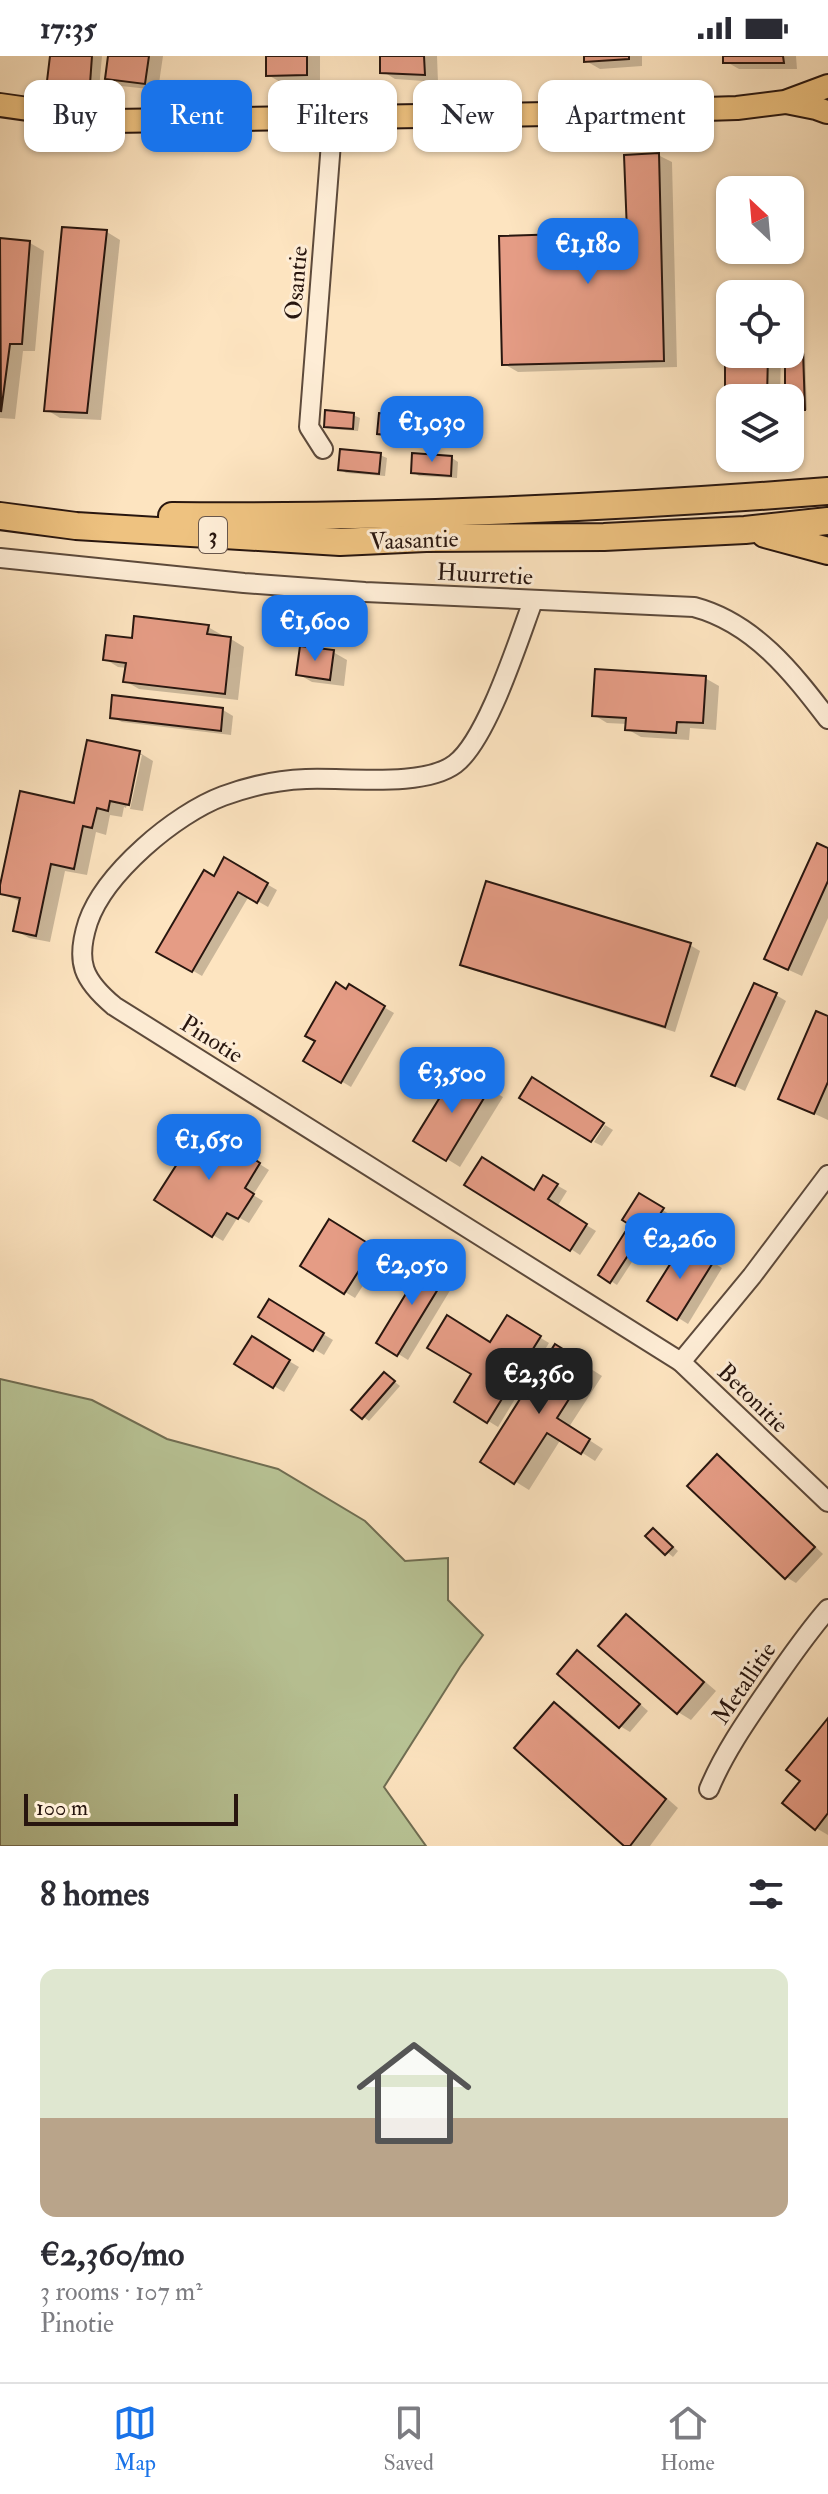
<!DOCTYPE html>
<meta charset="utf-8">
<style>
:root{--surface:#fff;--page:#f2f2f3;--text:#2b2b33;--muted:#7c7c81;--line:#e1e1e2;--accent:#1a73e8}
body{margin:0;font-family:"IM FELL Double Pica",serif;background:var(--page);color:var(--text);height:100vh;display:flex;flex-direction:column;font-size:30px;white-space:nowrap}
*{box-sizing:border-box;margin:0}
p{font-size:26px;color:var(--muted)}
.icon{flex:none;width:44px;height:44px;fill:none;stroke:currentColor;stroke-width:2;stroke-linecap:round;stroke-linejoin:round}
.map{position:relative;height:1790px;overflow:hidden}
.details{display:flex;flex-direction:column;background:var(--surface);flex:1}
.details>*{flex:none}
.top-card{position:absolute;left:24px;top:24px;width:780px;height:72px;display:flex;gap:16px}
.needle{width:52px;rotate:334deg}
.buttons{position:absolute;left:716px;top:120px;display:grid;gap:16px}
.buttons a{display:grid;place-items:center;width:88px;height:88px;border-radius:16px;background:var(--surface);box-shadow:0 2px 6px #0004;font-size:40px}
.scale{position:absolute;left:24px;bottom:20px;width:214px;box-sizing:border-box;padding-left:8px;border:4px solid #28160f;border-top:0;font-size:22px;line-height:28px;white-space:nowrap;color:#28160f;-webkit-text-stroke:6px #feedd6;paint-order:stroke}
.price{position:absolute;translate:-50% -68px;padding:0 18px;border-radius:16px;background:var(--accent);color:#fff;font-size:26px;line-height:52px;filter:drop-shadow(0 2px 4px #0008)}
.price::after{content:'';position:absolute;left:50%;top:48px;width:24px;height:18px;margin-left:-12px;background:inherit;clip-path:polygon(0 0,100% 0,50% 100%)}
.price.active{background:#222;color:#fff}
ul{padding:0;list-style:none}
li{display:grid;align-content:center;gap:16px;height:424px;padding:0 40px}
li span{display:grid;place-items:center;height:248px;border-radius:16px;color:#555}
li>.icon{margin-inline-start:auto}
span .icon{width:144px;height:144px;fill:#fffc;stroke-width:1}
li b{font-size:34px}
h2{display:flex;justify-content:space-between;align-items:center;height:96px;padding:0 40px;font-size:34px}
.pill{padding:0 28px;border-radius:16px;background:var(--surface);box-shadow:0 2px 6px #0004;font-size:28px;line-height:72px}
.pill.active{background:var(--accent);color:#fff}
.status{display:flex;justify-content:space-between;align-items:center;height:56px;padding:0 40px;background:var(--surface);direction:ltr}
.status svg{height:22px;fill:currentColor}
.tabs{display:flex;justify-content:space-around;align-items:center;height:112px;border-top:2px solid var(--line);background:var(--surface);font-size:22px;color:var(--muted)}
.tabs a{display:grid;justify-items:center;gap:4px}
.tabs .active{color:var(--accent)}
.map>svg:first-child{display:block}
.green{fill:#b9c597;stroke:#706e53;stroke-width:2}
.shadow{fill:#0003}
.building{fill:#e59c85;stroke:#28160f;stroke-width:2}
.lines{fill:none;stroke-linecap:round;stroke-linejoin:round}
.minor-casing{stroke:#5d4a3b;stroke-width:22}
.major-casing{stroke:#28160f;stroke-width:26}
.highway-casing{stroke:#28160f;stroke-width:30}
.minor{stroke:#feedd6;stroke-width:18}
.major{stroke:#eec280;stroke-width:22}
.highway{stroke:#eec280;stroke-width:26}
.labels{text-anchor:middle;stroke-width:6;stroke-linejoin:round;paint-order:stroke}
.shield{fill:#feedd6;stroke:#68564b;stroke-width:2}
.shield-label{font-size:22px;font-weight:bold;fill:#28160f}
.street-label{font-size:24px;fill:#28160f;stroke:#feedd6}
</style>
<div class="status"><b>17:35</b><svg viewBox="0 0 49 12"><path d="M0 12V9h3v3zM5 12V6h3v6zM10 12V3h3v9zM15 12V0h3v12zM26 1h20v11H26zM47 4h2v5h-2z"/></svg></div>
<div class="map">
<svg width="828" height="1790" viewBox="0 0 828 1790">
<rect width="100%" height="100%" fill="#fde4c0"/>
<filter id="stains"><feTurbulence type="fractalNoise" baseFrequency=".0025" numOctaves="4"/><feColorMatrix values="0 0 0 0 .2 0 0 0 0 .09 0 0 0 0 .02 0 0 0 .5 -.17"/></filter>
<radialGradient id="worn" r=".72"><stop offset=".6" stop-color="#630" stop-opacity="0"/><stop offset="1" stop-color="#630" stop-opacity=".3"/></radialGradient>
<!-- green -->
<path class="green" d="M0,1323L92,1344L167,1383L278,1413L365,1465L405,1505L448,1502V1544L483,1579L460,1611L384,1731L426,1790H0Z"/>
<!-- shadow -->
<g class="shadow">
<path d="M52,0H102L99,33L59,30L49,24Z"/>
<path d="M110,0H163L158,34L121,30L107,22Z"/>
<path d="M268,0H320V26L282,27L268,19Z"/>
<path d="M382,0H437L438,26L395,23L382,15Z"/>
<path d="M586,0H642V10L600,13L586,5Z"/>
<path d="M725,0H796L797,13H739L725,5Z"/>
<path d="M658,99L672,106L677,311L518,316L504,308L629,178Z"/>
<path d="M64,173L107,176L120,184L101,364L60,362L47,354Z"/>
<path d="M0,184L30,187L44,195L35,295H23L15,363L0,362Z"/>
<path d="M730,283V298H781L780,342H730V354L727,353Z"/>
<path d="M803,297L805,298L807,354L790,355V342H787Z"/>
<path d="M353,359L360,362L358,375L332,373L326,369Z"/>
<path d="M418,363L425,366L423,385L385,381L379,377Z"/>
<path d="M380,399L387,402L385,420L346,417L340,413Z"/>
<path d="M414,400L452,402L458,406L457,422L419,420L413,416Z"/>
<path d="M208,571L222,579L221,582L231,583L244,591L238,644L139,633L125,625L127,612L118,611L105,603L133,584Z"/>
<path d="M333,596L347,604L344,630L312,626L298,618Z"/>
<path d="M705,622L719,630L716,674L690,672L689,684L641,681L627,673V668L607,667L594,659Z"/>
<path d="M114,642L223,654L233,660L231,679L122,666L112,661Z"/>
<path d="M89,687L140,697L153,705L143,755L130,753L142,699H138L126,752L124,751L122,761L110,759L106,779L96,776L87,819L65,815L50,886L29,882L15,874L21,846L0,837L76,749Z"/>
<path d="M828,794V862L802,920L780,910Z"/>
<path d="M225,804L277,834L268,851L249,840L202,920L159,895L215,823Z"/>
<path d="M690,889L700,895L675,976L473,914L463,908Z"/>
<path d="M349,931L394,957L351,1031L306,1004Z"/>
<path d="M776,939L786,945L745,1035L724,1025Z"/>
<path d="M828,962V1064L780,1042Z"/>
<path d="M458,1015L503,1041L460,1111L416,1084Z"/>
<path d="M605,1069L613,1074L602,1090L594,1086Z"/>
<path d="M212,1078L269,1114L253,1139L263,1145L249,1167L238,1161L223,1185L213,1179Z"/>
<path d="M544,1122L567,1135L557,1151L596,1175L580,1199L571,1193L535,1136Z"/>
<path d="M640,1139L672,1160L657,1183L625,1163Z"/>
<path d="M330,1166L383,1198L355,1242L302,1210Z"/>
<path d="M626,1178L643,1189L617,1229L600,1218Z"/>
<path d="M685,1189L722,1212L688,1268L650,1244Z"/>
<path d="M428,1205L457,1223L408,1304L379,1286Z"/>
<path d="M270,1246L333,1284L324,1299L260,1260Z"/>
<path d="M508,1262L549,1287L498,1371L456,1345Z"/>
<path d="M252,1283L299,1311L284,1336L237,1308Z"/>
<path d="M569,1299L602,1320L569,1371L603,1393L595,1405L561,1383L529,1434L482,1405Z"/>
<path d="M390,1322L400,1330L369,1365L354,1354Z"/>
<path d="M717,1401L727,1407L823,1498L796,1527L786,1521Z"/>
<path d="M659,1478L678,1495L673,1501L648,1480Z"/>
<path d="M626,1561L640,1569L716,1635L691,1664L678,1656Z"/>
<path d="M578,1597L588,1603L648,1655L630,1676L620,1670L560,1618Z"/>
<path d="M555,1648L568,1656L678,1752L650,1790H627Z"/>
<path d="M828,1666V1779L816,1772L803,1725Z"/>
</g>
<!-- building -->
<g class="building">
<path d="M50,0H92L90,28L47,25Z"/>
<path d="M108,0H149L145,28L105,23Z"/>
<path d="M266,0H307V19L266,20Z"/>
<path d="M380,0H424L425,19L380,17Z"/>
<path d="M584,0H629V3L584,6Z"/>
<path d="M723,0H783L784,7H723Z"/>
<path d="M659,97L664,305L502,309L499,180L627,176L624,99Z"/>
<path d="M62,171L107,174L87,357L44,355Z"/>
<path d="M0,182L30,185L22,288H10L1,356Z"/>
<path d="M725,281H730V298H768L767,342H730V354H725Z"/>
<path d="M803,295L805,354H790V342H785V298Z"/>
<path d="M325,354L354,357L353,373L324,371Z"/>
<path d="M379,357L419,361L417,382L377,378Z"/>
<path d="M340,393L381,397L379,418L338,414Z"/>
<path d="M412,397L452,400L451,420L411,417Z"/>
<path d="M134,560L209,569L207,578L231,581L225,638L123,626L126,607L103,604L106,579L132,582Z"/>
<path d="M300,590L334,594L330,624L296,619Z"/>
<path d="M595,613L706,620L703,667L677,666L676,677L625,674L626,662L592,660Z"/>
<path d="M112,639L223,652L221,675L110,662Z"/>
<path d="M87,684L140,695L129,749L110,745L108,755L97,752L92,772L83,770L74,813L51,808L36,880L13,875L20,842L0,838V829L20,735L74,747Z"/>
<path d="M817,787L828,792V825L788,914L764,903Z"/>
<path d="M224,801L268,827L257,847L238,836L192,916L156,896L204,814L214,820Z"/>
<path d="M486,825L691,887L665,971L460,909Z"/>
<path d="M336,926L346,933L349,928L385,950L341,1027L303,1005L315,985L305,980Z"/>
<path d="M754,927L777,937L735,1030L711,1020Z"/>
<path d="M816,955L828,960V1026L814,1058L778,1043Z"/>
<path d="M458,1012L490,1032L446,1105L413,1085Z"/>
<path d="M532,1021L604,1067L591,1086L519,1042Z"/>
<path d="M202,1069L260,1107L245,1132L254,1138L238,1163L227,1157L212,1181L154,1144Z"/>
<path d="M482,1101L534,1134L543,1119L558,1128L548,1143L587,1168L570,1195L464,1129Z"/>
<path d="M639,1137L664,1152L646,1179L622,1164Z"/>
<path d="M329,1163L374,1191L344,1238L300,1210Z"/>
<path d="M625,1176L638,1184L610,1227L598,1219Z"/>
<path d="M684,1186L714,1205L677,1264L647,1245Z"/>
<path d="M427,1203L449,1215L397,1300L376,1287Z"/>
<path d="M269,1243L324,1277L313,1295L258,1261Z"/>
<path d="M447,1259L490,1286L507,1259L541,1280L487,1367L454,1346L471,1318L427,1292Z"/>
<path d="M252,1280L290,1304L273,1332L234,1308Z"/>
<path d="M555,1288L590,1310L557,1362L590,1383L581,1398L547,1377L514,1428L480,1406Z"/>
<path d="M384,1316L395,1325L362,1363L351,1354Z"/>
<path d="M717,1398L815,1491L785,1523L687,1430Z"/>
<path d="M653,1472L673,1491L665,1499L645,1480Z"/>
<path d="M626,1558L704,1626L677,1658L598,1590Z"/>
<path d="M577,1594L640,1648L619,1672L557,1618Z"/>
<path d="M554,1646L666,1743L630,1790H624L514,1692Z"/>
<path d="M828,1662V1757L815,1774L782,1747L800,1725L786,1714Z"/>
</g>
<g class="lines">
<defs>
<g id="minor">
<path d="M323,393L309,371L333,61"/>
<path d="M0,502L244,527L365,536L694,551C754,567 792,616 828,663"/>
<path d="M533,545C518,585 487,684 455,708C423,732 345,721 306,723C277,724 250,730 223,740C175,758 105,817 88,866C75,906 83,924 114,950L681,1306L752,1220L828,1119"/>
<path d="M681,1306L828,1446"/>
<path d="M709,1733C724,1697 747,1664 769,1632C788,1605 806,1578 828,1553"/>
</g>
<g id="major">
<path d="M786,46L816,52L827,56"/>
<path d="M0,49L113,65L548,58L737,52L785,46L828,30"/>
</g>
<g id="highway">
<path d="M0,460L76,470L340,486L426,482L604,481L745,474L828,465"/>
<path d="M172,460C391,462 610,452 828,435"/>
<path d="M765,478L828,495"/>
</g>
</defs>
<!-- minor casing -->
<use href="#minor" class="minor-casing"/>
<!-- major casing -->
<use href="#major" class="major-casing"/>
<!-- highway casing -->
<use href="#highway" class="highway-casing"/>
<!-- minor -->
<use href="#minor" class="minor"/>
<!-- major -->
<use href="#major" class="major"/>
<!-- highway -->
<use href="#highway" class="highway"/>
</g>
<g class="labels">
<!-- shield labels -->
<rect class="shield" x="199" y="461" width="28" height="36" rx="6"/>
<g class="shield-label">
<text x="213" y="487">3</text>
</g>
<!-- street labels -->
<g class="street-label">
<text transform="translate(296 227) rotate(-85)" y="8">Osantie</text>
<text transform="translate(414 484) rotate(-2)" y="8">Vaasantie</text>
<text transform="translate(485 518) rotate(3)" y="8">Huurretie</text>
<text transform="translate(212 983) rotate(32)" y="8">Pinotie</text>
<text transform="translate(753 1342) rotate(44)" y="8">Betonitie</text>
<text transform="translate(744 1627) rotate(-56)" y="8">Metallitie</text>
</g>
</g>
<rect width="100%" height="100%" filter="url(#stains)"/>
<rect width="100%" height="100%" fill="url(#worn)"/>
</svg>
<div class="buttons">
<a><svg class="needle" viewBox="-14 -14 28 28"><path d="M0-13l5 13h-10z" fill="#e53935"/><path d="M0 13l5-13h-10z" fill="#7c7c81"/></svg></a>
<a><svg class="icon" aria-label="locate" viewBox="0 0 24 24"><circle cx="12" cy="12" r="6"/><path d="M12 2v4M12 18v4M2 12h4M18 12h4"/></svg></a>
<a><svg class="icon" aria-label="layers" viewBox="0 0 24 24"><path d="M12 4l9 5-9 5-9-5zM3 14l9 5 9-5"/></svg></a>
</div>
<div class="scale">100 m</div>
<b class="price" style="left:588px;top:230px">€1,180</b>
<b class="price" style="left:432px;top:408px">€1,030</b>
<b class="price" style="left:315px;top:607px">€1,600</b>
<b class="price" style="left:452px;top:1059px">€3,500</b>
<b class="price" style="left:209px;top:1126px">€1,650</b>
<b class="price" style="left:680px;top:1225px">€2,260</b>
<b class="price" style="left:412px;top:1251px">€2,050</b>
<b class="price active" style="left:539px;top:1360px">€2,360</b>
<div class="top-card">
<a class="pill">Buy</a>
<a class="pill active">Rent</a>
<a class="pill">Filters</a>
<a class="pill">New</a>
<a class="pill">Apartment</a>
</div>
</div>
<section class="details">
<h2>8 homes<svg class="icon" aria-label="filters" viewBox="0 0 24 24"><path d="M4 7h16M4 17h16"/><circle cx="9" cy="7" r="2"/><circle cx="15" cy="17" r="2"/></svg></h2>
<ul>
<li><span style="background:linear-gradient(#dfe7d0 60%,#b9a48a 0)"><svg class="icon" aria-label="home" viewBox="0 0 24 24"><path d="M3 11l9-7 9 7M6 9v11h12V9"/></svg></span><div><b>€2,360/mo</b><p>3 rooms · 107 m²</p><p>Pinotie</p></div></li>
</ul>
</section>
<nav class="tabs">
<a class="active"><svg class="icon" aria-label="map" viewBox="0 0 24 24"><path d="M3 6l6-2 6 2 6-2v14l-6 2-6-2-6 2zM9 4v14M15 6v14"/></svg>Map</a>
<a><svg class="icon" aria-label="saved" viewBox="0 0 24 24"><path d="M7 4h10v16l-5-4-5 4z"/></svg>Saved</a>
<a><svg class="icon" aria-label="home" viewBox="0 0 24 24"><path d="M3 11l9-7 9 7M6 9v11h12V9"/></svg>Home</a>
</nav>
